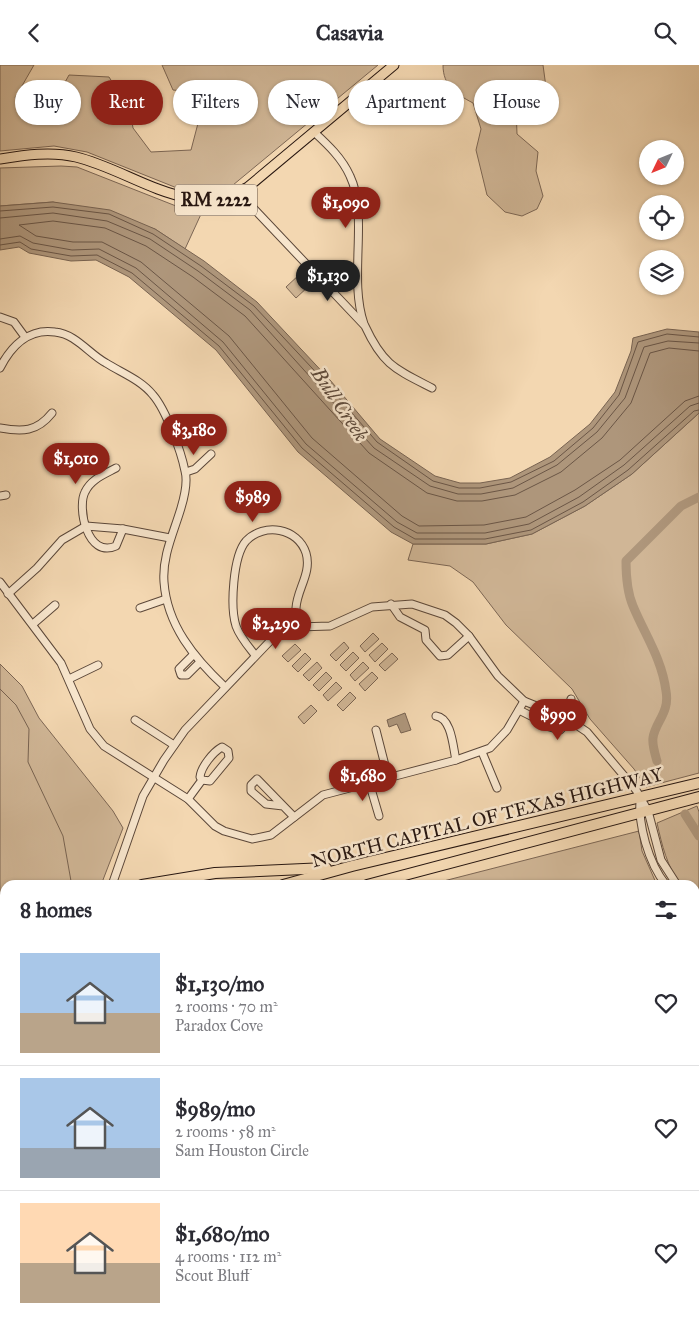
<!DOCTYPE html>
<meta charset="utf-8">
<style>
:root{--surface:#fff;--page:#f7f7f7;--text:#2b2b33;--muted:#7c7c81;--line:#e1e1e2;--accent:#8f2418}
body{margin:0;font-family:"IM FELL Great Primer",serif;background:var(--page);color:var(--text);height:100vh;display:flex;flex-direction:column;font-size:19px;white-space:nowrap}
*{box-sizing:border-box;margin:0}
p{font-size:16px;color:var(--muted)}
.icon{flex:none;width:28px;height:28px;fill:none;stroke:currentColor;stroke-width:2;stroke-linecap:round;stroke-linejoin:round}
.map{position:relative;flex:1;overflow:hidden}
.details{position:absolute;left:0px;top:815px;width:700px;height:445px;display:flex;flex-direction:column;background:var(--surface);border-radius:15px 15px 0 0;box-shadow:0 1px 4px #0004}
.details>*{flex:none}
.banner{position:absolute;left:15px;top:15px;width:670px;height:45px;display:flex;gap:10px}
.needle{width:32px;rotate:227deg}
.fabs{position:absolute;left:639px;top:75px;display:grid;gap:10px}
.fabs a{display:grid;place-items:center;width:45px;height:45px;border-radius:50%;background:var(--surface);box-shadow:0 1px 4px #0004;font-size:25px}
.price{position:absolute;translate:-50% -42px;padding:0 11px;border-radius:18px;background:var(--accent);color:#fff;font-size:16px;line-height:32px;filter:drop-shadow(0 1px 2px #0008)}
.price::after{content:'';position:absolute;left:50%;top:30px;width:15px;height:11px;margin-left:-8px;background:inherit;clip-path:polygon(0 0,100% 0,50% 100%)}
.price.on{background:#222;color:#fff}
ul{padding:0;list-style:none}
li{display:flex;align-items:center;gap:15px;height:125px;padding:0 20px}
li+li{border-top:1px solid var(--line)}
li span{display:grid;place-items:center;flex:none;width:140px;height:100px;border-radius:0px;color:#555}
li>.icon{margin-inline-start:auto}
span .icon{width:60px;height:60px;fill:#fffc;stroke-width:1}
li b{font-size:21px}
h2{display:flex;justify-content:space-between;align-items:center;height:60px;padding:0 20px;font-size:21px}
.tag{padding:0 18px;border-radius:22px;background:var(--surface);box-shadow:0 1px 4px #0004;font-size:18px;line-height:45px}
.tag.on{background:var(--accent);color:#fff}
header{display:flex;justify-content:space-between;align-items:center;height:65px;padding:0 20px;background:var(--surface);font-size:22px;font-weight:700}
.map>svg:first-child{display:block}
.green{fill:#d0b696;stroke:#7c6654}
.water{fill:#ae967b;stroke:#786351}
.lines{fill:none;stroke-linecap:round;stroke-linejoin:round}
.shore{stroke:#6b5646;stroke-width:1}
.stream{stroke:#786351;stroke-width:1}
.river{stroke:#ae967b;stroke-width:9}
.minor-casing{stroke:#5b4739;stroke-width:9}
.major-casing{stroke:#281711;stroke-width:11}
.highway-casing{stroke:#281711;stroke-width:12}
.minor{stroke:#f7e5cc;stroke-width:7}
.major{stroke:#f3d7b1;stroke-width:9}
.highway{stroke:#f3d7b1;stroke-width:10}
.labels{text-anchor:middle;stroke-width:5;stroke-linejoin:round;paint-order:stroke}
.shield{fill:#f7e5cc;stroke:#665549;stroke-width:1}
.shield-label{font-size:18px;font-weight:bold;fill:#281711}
.street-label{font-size:19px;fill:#281711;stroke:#f7e5cc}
.water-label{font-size:20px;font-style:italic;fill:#5e4a3b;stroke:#f7e5cc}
</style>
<header><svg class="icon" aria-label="back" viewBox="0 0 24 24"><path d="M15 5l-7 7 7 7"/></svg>Casavia<svg class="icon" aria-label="search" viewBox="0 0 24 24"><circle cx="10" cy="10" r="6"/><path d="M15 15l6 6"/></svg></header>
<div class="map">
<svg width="699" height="1260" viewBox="0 0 699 1260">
<rect width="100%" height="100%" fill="#f3d7b1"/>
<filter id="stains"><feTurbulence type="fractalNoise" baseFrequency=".004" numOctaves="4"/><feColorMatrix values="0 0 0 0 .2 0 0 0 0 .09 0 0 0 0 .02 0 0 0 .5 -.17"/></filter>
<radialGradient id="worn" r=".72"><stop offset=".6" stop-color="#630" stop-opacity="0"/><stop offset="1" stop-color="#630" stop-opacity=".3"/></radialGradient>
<!-- green -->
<g class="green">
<path d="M0,0H34L15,33L31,46L47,50L69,10L109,12L130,45L133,63L151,87L191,85L202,43L194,27L173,25L162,0H378L233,120L203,128L177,123L87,87L54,81L0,86Z"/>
<path d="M443,0H543L548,37L516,42L517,69L538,87L536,106L543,131L537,144L522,151L505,147L487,130L476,85L481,64L473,38C456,29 443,21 443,0Z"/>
<path d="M61,101L77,102L176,141L202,147L185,184L155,164L53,137L0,141V103Z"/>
<path d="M300,209L310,220L296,233L286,222Z"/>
<path d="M699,348V708L646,722L634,704L590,654L572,624L506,560L473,517L450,501L408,495L413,479H486L532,469L585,441L632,409Z"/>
<path d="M373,568L379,574L365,587L360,581Z"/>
<path d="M344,577L349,583L336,596L330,590Z"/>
<path d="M382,578L388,584L375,597L369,590Z"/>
<path d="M295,579L301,585L288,597L282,591Z"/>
<path d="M353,587L359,593L346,606L340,600Z"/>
<path d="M305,588L311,594L298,607L292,601Z"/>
<path d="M392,588L398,594L385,606L379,600Z"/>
<path d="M317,597L322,603L309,616L303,610Z"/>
<path d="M363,597L369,603L355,616L350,610Z"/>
<path d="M0,599L22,621L39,653L113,746L123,763L101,820H5V831L0,829Z"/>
<path d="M326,607L332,613L319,626L313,620Z"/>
<path d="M372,607L378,613L365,626L359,619Z"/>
<path d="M336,617L342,623L328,636L323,630Z"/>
<path d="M350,627L356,633L343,646L337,640Z"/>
<path d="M311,640L317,646L304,659L298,652Z"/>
<path d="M697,741L699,747V842L695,837V820H681C667,802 662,780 657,758Z"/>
<path d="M639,766L642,786L657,820H428Z"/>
<path d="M0,1001L5,1003V1193L0,1201Z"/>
<path d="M695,1094L699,1095V1147L695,1145Z"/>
<path d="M4,1213L5,1255H9L11,1260H0V1214Z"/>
<path d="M695,1222L699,1229V1260H627L623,1256L618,1255L613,1260H554L549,1255H695Z"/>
<path d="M47,1255H363L364,1260H46Z"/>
<path d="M427,1255H527L533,1260H428Z"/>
</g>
<!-- water -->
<g class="water">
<path d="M53,137L110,145L155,164L204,196L257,237L330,315L380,374L435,411L460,418H480L510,413L550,392L590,359L615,327L631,286L633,273L667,264L699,267V348L632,409L585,441L532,469L486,479H413L391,467L298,387L216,285L129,212L96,195L71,196L29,188L19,182L0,185V141Z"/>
<path d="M405,648L411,665L401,668L397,659L389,662L387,655Z"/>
</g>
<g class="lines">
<!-- shore -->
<g class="shore">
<path d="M0,146L53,142L109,149L153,169L201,201L254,241L326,318L377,377L433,416L459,423H480L511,417L554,396L593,363L619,330L638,277L667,269L699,272"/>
<path d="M0,153L53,148L107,156L150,174L198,206L250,245L374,383L430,421L458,429H481L513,423L557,400L597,367L625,333L644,282L668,276L699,278"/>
<path d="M0,174L20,171L33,178L72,185L99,184L136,203L223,277L306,379L397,457L417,468H485L529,459L579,432L624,400L690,341L699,338"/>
<path d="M0,180L20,177L31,184L71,191L97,190L132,208L219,281L302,383L394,462L415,474H485L531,465L583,437L628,405L694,346L699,345"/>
<path d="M699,286L669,283L650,288L631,338L602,373L561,407L515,430L482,436H457L427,428L369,388L245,251L193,212L146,181L105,163L53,156L19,160L36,171L73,177H102L141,197L229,271L312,373L402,451L419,461L484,460L526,452L575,425L620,395L685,336L699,331"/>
</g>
<!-- stream -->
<g class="stream">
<path d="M0,624L16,640L29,664L28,697L63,771L71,816"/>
<path d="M281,1255L286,1260"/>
</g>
<!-- river -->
<g class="river">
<path d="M657,696C655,689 652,680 653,673C655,657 670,648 666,626C662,594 645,570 633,541C627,527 626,512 626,496L681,441L699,432"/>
<path d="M685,749L699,771"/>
<path d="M0,917L5,923"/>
<path d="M0,1121L5,1117"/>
</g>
<defs>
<g id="minor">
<path d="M314,67C328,80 342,93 350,111C369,151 348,212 364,259"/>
<path d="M238,127L365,261C383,300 395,304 432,323"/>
<path d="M0,252L14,257L25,272"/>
<path d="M0,303C11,281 29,263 55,267C76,269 89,289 106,298C122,308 141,315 153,330C166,345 181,386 185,406C188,417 184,433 181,443C174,467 162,491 164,517C167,560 194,593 225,622"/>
<path d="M0,363C22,367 37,367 52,348"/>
<path d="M116,403C105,409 91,414 85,427C77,442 87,494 116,481L123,464"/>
<path d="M186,407L195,404L211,389"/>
<path d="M0,431L6,430"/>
<path d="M0,517L61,598L90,664L104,681L188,734L215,761L224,766L252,774L271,770L323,730L456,695L490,683L507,665L524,636"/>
<path d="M8,529L37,503L62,475L86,461L123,464L170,473"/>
<path d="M391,539L400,552L425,565L426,575L440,591L448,590L469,571"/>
<path d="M140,543L166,534"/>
<path d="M33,559L55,540"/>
<path d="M193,590L179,604L181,610H187L199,598"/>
<path d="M255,590C248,581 240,572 236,561C230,542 233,491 246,476C264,457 298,463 306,488C312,508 297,524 296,543C296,549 298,556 298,562"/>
<path d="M69,614L98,600"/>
<path d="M519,645L543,657L546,661L560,665L564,661L571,634"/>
<path d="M436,651C452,653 453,683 456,695"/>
<path d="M135,655L174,680"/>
<path d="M376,665L388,712"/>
<path d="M222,682L228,686L229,693L210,716L202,715L200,712C201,702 213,687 222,682Z"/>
<path d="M482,687L497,723"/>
<path d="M369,717L379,751"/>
<path d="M640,732C638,760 648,797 666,820"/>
<path d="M188,734L202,715"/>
<path d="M283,741L266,739L251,726V720L257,714L294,752"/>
<path d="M112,820L143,731L164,695L185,665L272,574L298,562L330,561L372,542L412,539L445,550L456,558L469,571L498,611L524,636L566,653L587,667L636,725L648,746L661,795L677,820"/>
<path d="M695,843L699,848"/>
<path d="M695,856L699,861"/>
<path d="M695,953L699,948"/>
<path d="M695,963L699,960"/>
<path d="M539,1255L545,1260"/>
</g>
<g id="major">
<path d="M0,94C25,90 51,86 76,92C134,106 189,157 248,122L394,0"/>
<path d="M0,880L5,886"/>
<path d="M0,898L5,904"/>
<path d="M24,1260L25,1255"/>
<path d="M35,1260V1255"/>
</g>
<g id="highway">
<path d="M142,820L215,808L326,803"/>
<path d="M283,820L352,801L699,718"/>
<path d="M367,820L699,732"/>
<path d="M0,872L5,870"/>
<path d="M0,912L5,910"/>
<path d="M0,933L5,931"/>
<path d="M0,976L5,974"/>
<path d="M0,990L5,991"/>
</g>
</defs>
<!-- minor casing -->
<use href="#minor" class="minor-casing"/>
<!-- major casing -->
<use href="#major" class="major-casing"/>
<!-- highway casing -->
<use href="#highway" class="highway-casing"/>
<!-- minor -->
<use href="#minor" class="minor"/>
<!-- major -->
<use href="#major" class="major"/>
<!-- highway -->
<use href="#highway" class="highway"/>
</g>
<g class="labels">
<!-- shield labels -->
<rect class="shield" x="175" y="119.5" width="82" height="31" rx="4"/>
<g class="shield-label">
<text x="216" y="141">RM 2222</text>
</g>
<!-- street labels -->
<g class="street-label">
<text transform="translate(487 752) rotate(-14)" y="7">NORTH CAPITAL OF TEXAS HIGHWAY</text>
</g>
<!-- water labels -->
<g class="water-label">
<text transform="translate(340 339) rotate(56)" y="7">Bull Creek</text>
</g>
</g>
<rect width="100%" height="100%" filter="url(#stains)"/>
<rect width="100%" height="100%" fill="url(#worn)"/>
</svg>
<div class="fabs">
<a><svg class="needle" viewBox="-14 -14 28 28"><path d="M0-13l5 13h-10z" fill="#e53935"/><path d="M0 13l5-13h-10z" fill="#7c7c81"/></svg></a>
<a><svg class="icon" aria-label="locate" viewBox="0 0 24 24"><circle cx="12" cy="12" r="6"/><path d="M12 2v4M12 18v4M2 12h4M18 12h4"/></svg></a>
<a><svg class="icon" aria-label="layers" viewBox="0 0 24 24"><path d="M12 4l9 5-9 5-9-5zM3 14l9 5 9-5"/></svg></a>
</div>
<b class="price" style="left:346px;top:164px">$1,090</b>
<b class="price on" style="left:328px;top:237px">$1,130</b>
<b class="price" style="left:194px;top:391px">$3,180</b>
<b class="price" style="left:76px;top:420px">$1,010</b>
<b class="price" style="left:253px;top:458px">$989</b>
<b class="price" style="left:276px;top:585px">$2,290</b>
<b class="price" style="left:558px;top:676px">$990</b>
<b class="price" style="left:363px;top:737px">$1,680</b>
<div class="banner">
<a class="tag">Buy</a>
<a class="tag on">Rent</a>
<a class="tag">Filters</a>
<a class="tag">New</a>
<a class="tag">Apartment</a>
<a class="tag">House</a>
</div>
<section class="details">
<h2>8 homes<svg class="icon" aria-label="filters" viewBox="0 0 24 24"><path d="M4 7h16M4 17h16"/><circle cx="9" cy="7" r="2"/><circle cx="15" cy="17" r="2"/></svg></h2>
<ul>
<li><span style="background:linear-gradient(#a9c7e8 60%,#b9a48a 0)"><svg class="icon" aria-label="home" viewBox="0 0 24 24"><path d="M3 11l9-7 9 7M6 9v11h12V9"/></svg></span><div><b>$1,130/mo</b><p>2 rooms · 70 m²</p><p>Paradox Cove</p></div><svg class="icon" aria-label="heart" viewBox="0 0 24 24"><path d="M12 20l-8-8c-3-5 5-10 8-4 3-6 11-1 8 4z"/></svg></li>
<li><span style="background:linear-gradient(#a9c7e8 70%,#9aa5b1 0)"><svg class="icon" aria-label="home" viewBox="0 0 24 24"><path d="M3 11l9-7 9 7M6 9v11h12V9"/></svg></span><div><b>$989/mo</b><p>2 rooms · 58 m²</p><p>Sam Houston Circle</p></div><svg class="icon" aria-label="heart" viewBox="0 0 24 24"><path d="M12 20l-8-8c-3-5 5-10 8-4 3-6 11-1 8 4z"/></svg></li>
<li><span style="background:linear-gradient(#ffd9b3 60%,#b9a48a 0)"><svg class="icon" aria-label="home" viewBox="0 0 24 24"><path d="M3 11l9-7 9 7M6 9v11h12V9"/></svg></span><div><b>$1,680/mo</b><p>4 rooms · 112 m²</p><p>Scout Bluff</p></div><svg class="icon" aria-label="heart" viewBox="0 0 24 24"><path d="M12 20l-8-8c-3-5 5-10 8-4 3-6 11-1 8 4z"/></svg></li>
</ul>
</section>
</div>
